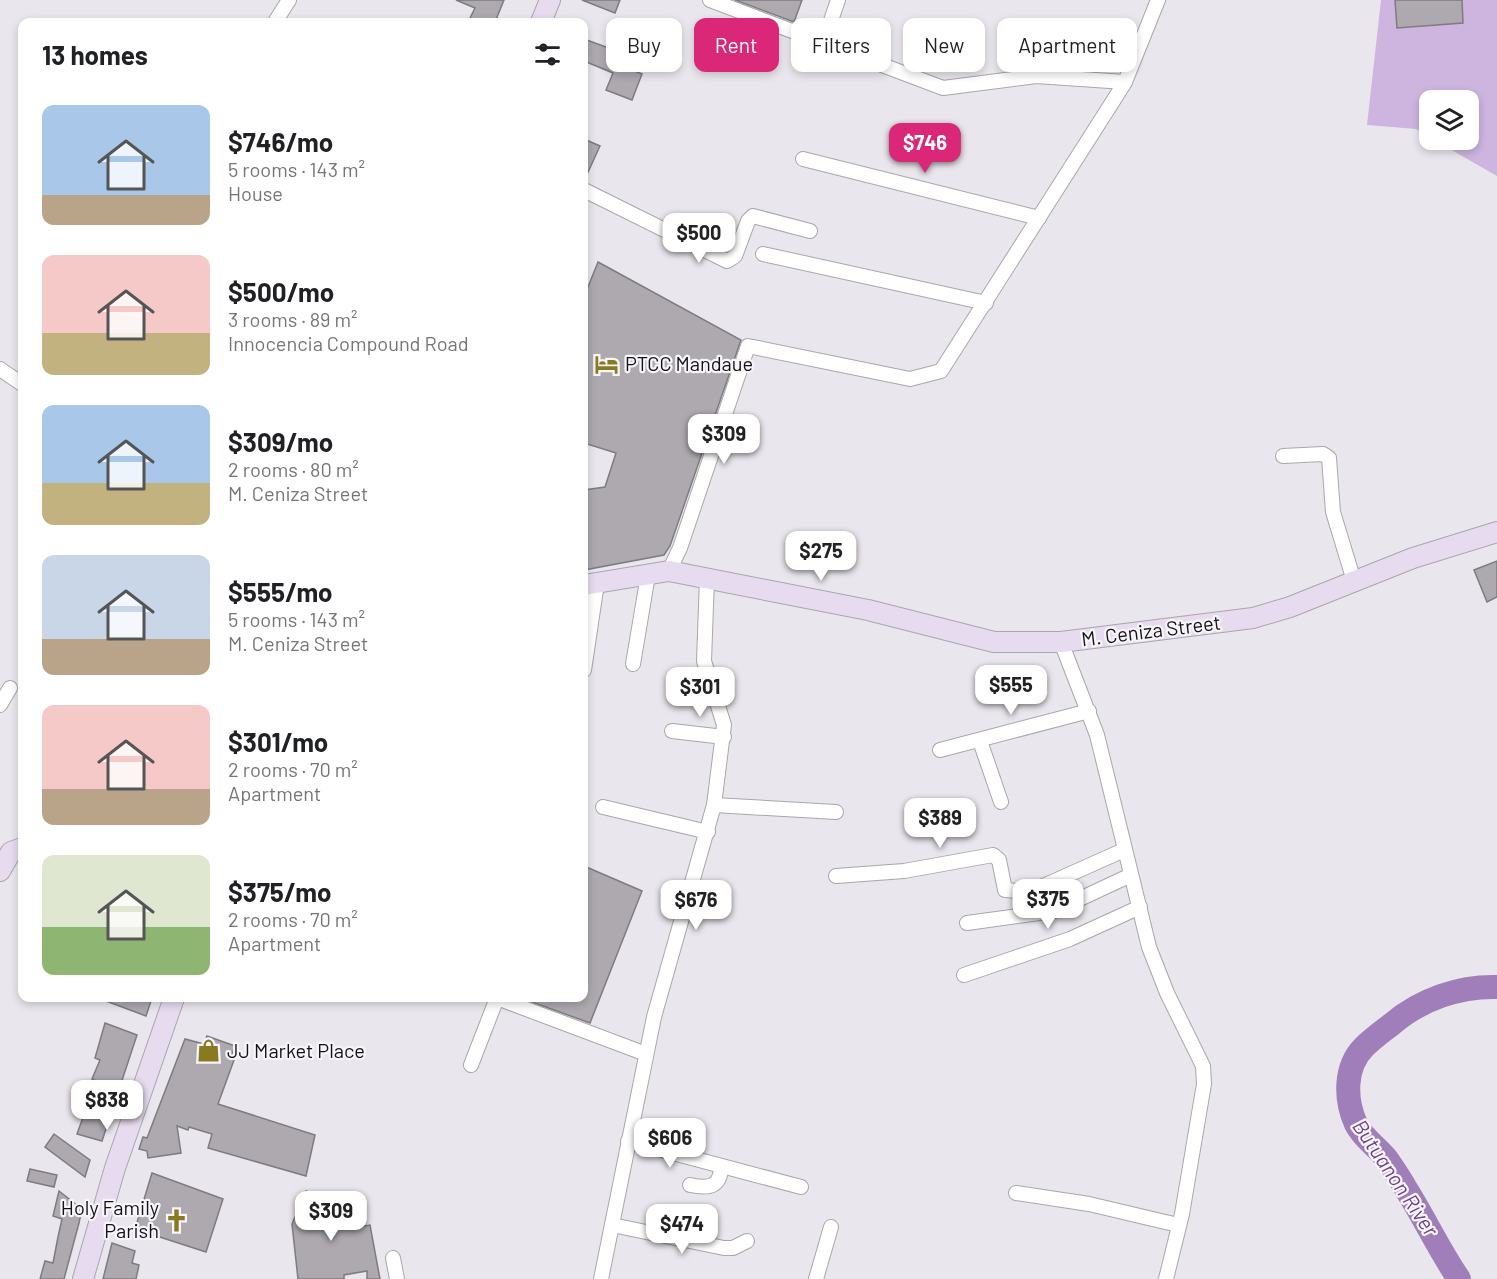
<!DOCTYPE html>
<meta charset="utf-8">
<style>
:root{--surface:#fff;--page:#f2f2f2;--text:#202124;--muted:#757577;--accent:#db2777}
body{margin:0;font-family:Barlow,sans-serif;background:var(--page);color:var(--text);height:100vh;display:flex;flex-direction:column;font-size:22px;white-space:nowrap}
*{box-sizing:border-box;margin:0}
p{font-size:20px;color:var(--muted)}
.icon{flex:none;width:33px;height:33px;fill:none;stroke:currentColor;stroke-width:2;stroke-linecap:round;stroke-linejoin:round}
.map{position:relative;flex:1;overflow:hidden}
.drawer{position:absolute;left:18px;top:18px;width:570px;height:984px;display:flex;flex-direction:column;background:var(--surface);border-radius:12px;box-shadow:0 3px 9px #0003}
.drawer>*{flex:none}
.hud{position:absolute;left:606px;top:18px;width:570px;height:54px;display:flex;gap:12px}
.tools{position:absolute;left:1419px;top:90px;display:grid;gap:12px}
.tools a{display:grid;place-items:center;width:60px;height:60px;border-radius:12px;background:var(--surface);box-shadow:0 3px 9px #0003;font-size:30px}
.price{position:absolute;translate:-50% -51px;padding:0 14px;border-radius:12px;background:#fff;color:#222;font-size:20px;line-height:39px;filter:drop-shadow(0 2px 3px #0008)}
.price::after{content:'';position:absolute;left:50%;top:36px;width:18px;height:14px;margin-left:-9px;background:inherit;clip-path:polygon(0 0,100% 0,50% 100%)}
.price.selected{background:var(--accent);color:#fff}
ul{padding:0;list-style:none}
li{display:flex;align-items:center;gap:18px;height:150px;padding:0 24px}
li span{display:grid;place-items:center;flex:none;width:168px;height:120px;border-radius:12px;color:#555}
li>.icon{margin-inline-start:auto}
span .icon{width:72px;height:72px;fill:#fffc;stroke-width:1}
li b{font-size:26px}
h2{display:flex;justify-content:space-between;align-items:center;height:72px;padding:0 24px;font-size:26px}
.tag{padding:0 21px;border-radius:12px;background:var(--surface);box-shadow:0 3px 9px #0003;font-size:21px;line-height:54px}
.tag.selected{background:var(--accent);color:#fff}
.map>svg:first-child{display:block}
.green{fill:#cdb5df}
.lines{fill:none;stroke-linecap:round;stroke-linejoin:round}
.river{stroke:#a07eb9;stroke-width:24}
.building{fill:#ada9af;stroke:#7e7b81;stroke-width:1.5}
.street-casing{stroke:#a9a6ac;stroke-width:16}
.secondary-casing{stroke:#a9a6ac;stroke-width:22}
.street{stroke:#fff;stroke-width:14}
.secondary{stroke:#e7dbef;stroke-width:20}
.labels{text-anchor:middle;stroke-width:4.5;stroke-linejoin:round;paint-order:stroke}
.poi-label{font-size:20px;fill:#141215;stroke:#f7f4fa;text-anchor:start}
.street-label{font-size:20px;fill:#141215;stroke:#f7f4fa}
.water-label{font-size:21px;font-style:italic;fill:#6d408a;stroke:#f7f4fa}
</style>
<div class="map">
<svg width="1497" height="1279" viewBox="0 0 1497 1279">
<rect width="100%" height="100%" fill="#eae6ed"/>
<!-- green -->
<path class="green" d="M1381,0H1497V176L1434,140H1468V100H1430L1429,137L1416,129L1367,125Z"/>
<g class="lines">
<!-- river -->
<path class="river" d="M1459,1279C1439,1250 1425,1219 1406,1189C1400,1178 1393,1168 1386,1158C1377,1147 1362,1137 1356,1124C1345,1100 1344,1067 1364,1047C1372,1039 1383,1031 1392,1024C1421,999 1460,986 1497,987"/>
</g>
<!-- building -->
<g class="building">
<path d="M456,0H504L495,22H468L475,8Z"/>
<path d="M582,0H620L615,13Z"/>
<path d="M735,0H802L794,22Z"/>
<path d="M1395,0H1462L1463,23L1397,28Z"/>
<path d="M584,39L636,58L632,70L642,74L632,100L606,90L613,73L584,61Z"/>
<path d="M584,139L600,146L584,181Z"/>
<path d="M598,262L741,340L670,546L664,555L584,570V490L605,487L616,453L584,443V297Z"/>
<path d="M1497,561V597L1487,602L1474,570Z"/>
<path d="M584,866L642,891L590,1023L521,998H584Z"/>
<path d="M98,998H152L146,1016Z"/>
<path d="M105,1023L137,1035L102,1141L77,1134L96,1081L92,1079L100,1060L95,1058Z"/>
<path d="M207,1036L235,1046L230,1059L234,1060L218,1104L315,1135L306,1176L208,1148L212,1134L189,1127L188,1130L177,1126L181,1153L148,1158L147,1151L139,1149L143,1137L147,1138L185,1039L204,1044Z"/>
<path d="M54,1134L90,1160L85,1177L45,1147Z"/>
<path d="M30,1169L57,1175L54,1187L27,1181Z"/>
<path d="M152,1173L223,1199L206,1252L135,1229Z"/>
<path d="M59,1191L82,1209L79,1223L64,1279H40L45,1261L53,1263L58,1237L62,1219L53,1216Z"/>
<path d="M306,1191L354,1212L346,1229L370,1225L380,1279H367V1271L344,1275V1279H298L292,1224Z"/>
<path d="M112,1243L135,1251L132,1263L139,1265L136,1279H103Z"/>
</g>
<g class="lines">
<defs>
<g id="street">
<path d="M710,0L943,88L1036,76L1125,82"/>
<path d="M275,22L289,0"/>
<path d="M824,41L838,0"/>
<path d="M803,159L1039,218"/>
<path d="M584,190L727,261L735,256L748,221L753,216L810,231"/>
<path d="M763,254L986,303"/>
<path d="M0,369L22,384"/>
<path d="M1283,456L1323,454L1329,458L1333,512L1354,581"/>
<path d="M669,571L680,548L748,346L910,379L941,371L1115,98L1125,82L1158,0"/>
<path d="M1061,642L1097,735L1149,947L1167,993L1203,1066L1204,1084L1182,1214L1166,1279"/>
<path d="M633,664L648,575"/>
<path d="M584,670L597,583"/>
<path d="M0,705L10,688"/>
<path d="M672,731L724,737"/>
<path d="M980,741L1001,802"/>
<path d="M940,750L1089,711"/>
<path d="M714,805L836,812"/>
<path d="M603,807L708,832"/>
<path d="M836,876L904,871L993,855L999,860L1005,890L1030,892L1124,850"/>
<path d="M967,923L1054,911L1131,875"/>
<path d="M964,975L1070,939L1140,907"/>
<path d="M471,1065L497,998L646,1054"/>
<path d="M628,1141L801,1187"/>
<path d="M690,1185C709,1189 721,1187 721,1166"/>
<path d="M1016,1193L1089,1204L1178,1225"/>
<path d="M612,1225L724,1248H733L747,1241"/>
<path d="M393,1258L397,1279"/>
<path d="M601,1279L654,1017L714,805L724,725L704,661L707,578"/>
<path d="M816,1279L831,1227"/>
</g>
<g id="secondary">
<path d="M541,22L550,0"/>
<path d="M584,585L669,571L868,610L994,642H1061L1253,618L1290,607L1413,558L1497,532"/>
<path d="M0,871L11,852L22,848"/>
<path d="M83,1279L115,1168L174,998"/>
</g>
</defs>
<!-- street casing -->
<use href="#street" class="street-casing"/>
<!-- secondary casing -->
<use href="#secondary" class="secondary-casing"/>
<!-- street -->
<use href="#street" class="street"/>
<!-- secondary -->
<use href="#secondary" class="secondary"/>
</g>
<!-- icons -->
<defs>
<symbol id="hotel-bare" viewBox="-9 -9 18 18"><path d="M-6-4.5h1.5V1H6V5H4.5V3h-9V5H-6ZM-4 0a1.8 1.8 0 1 1 3.6 0ZM.5 0V-2.5h3Q6-2.5 6 0Z" fill="#877a1f" stroke="#f7f4fa" stroke-width="2.5" paint-order="stroke"/></symbol>
<symbol id="shop-bare" viewBox="-9 -9 18 18"><path d="M-5-2.5h2.3a2.7 3.5 0 0 1 5.4 0H5L5.5 6h-11ZM-1.5-2.5h3a1.5 2.3 0 0 0-3 0Z" fill="#877a1f" stroke="#f7f4fa" stroke-width="2.5" paint-order="stroke"/></symbol>
<symbol id="church-bare" viewBox="-9 -9 18 18"><path d="M-1.2-6h2.4v3.5h3.3v2.4h-3.3V6h-2.4V-.1h-3.3v-2.4h3.3Z" fill="#877a1f" stroke="#f7f4fa" stroke-width="2.5" paint-order="stroke"/></symbol>
</defs>
<g fill-rule="evenodd">
<use href="#hotel-bare" x="590" y="348" width="33" height="33"/>
<use href="#shop-bare" x="192" y="1034" width="33" height="33"/>
<use href="#church-bare" x="160" y="1204" width="33" height="33"/>
</g>
<g class="labels">
<!-- poi labels -->
<g class="poi-label">
<text x="625" y="371">PTCC Mandaue</text>
<text x="227" y="1058">JJ Market Place</text>
<text x="159" y="1215" text-anchor="end">Holy Family<tspan x="159" dy="23">Parish</tspan></text>
</g>
<!-- street labels -->
<g class="street-label">
<text transform="translate(1151 631) rotate(-7)" y="7">M. Ceniza Street</text>
</g>
<!-- water labels -->
<g class="water-label">
<text transform="translate(1395 1178) rotate(56)" y="7">Butuanon River</text>
</g>
</g>
</svg>
<div class="tools">
<a><svg class="icon" aria-label="layers" viewBox="0 0 24 24"><path d="M12 4l9 5-9 5-9-5zM3 14l9 5 9-5"/></svg></a>
</div>
<b class="price selected" style="left:925px;top:174px">$746</b>
<b class="price" style="left:699px;top:264px">$500</b>
<b class="price" style="left:724px;top:465px">$309</b>
<b class="price" style="left:821px;top:582px">$275</b>
<b class="price" style="left:1011px;top:716px">$555</b>
<b class="price" style="left:700px;top:718px">$301</b>
<b class="price" style="left:940px;top:849px">$389</b>
<b class="price" style="left:1048px;top:930px">$375</b>
<b class="price" style="left:696px;top:931px">$676</b>
<b class="price" style="left:107px;top:1131px">$838</b>
<b class="price" style="left:670px;top:1169px">$606</b>
<b class="price" style="left:331px;top:1242px">$309</b>
<b class="price" style="left:682px;top:1255px">$474</b>
<div class="hud">
<a class="tag">Buy</a>
<a class="tag selected">Rent</a>
<a class="tag">Filters</a>
<a class="tag">New</a>
<a class="tag">Apartment</a>
</div>
<section class="drawer">
<h2>13 homes<svg class="icon" aria-label="filters" viewBox="0 0 24 24"><path d="M4 7h16M4 17h16"/><circle cx="9" cy="7" r="2"/><circle cx="15" cy="17" r="2"/></svg></h2>
<ul>
<li><span style="background:linear-gradient(#a9c7e8 75%,#b9a48a 0)"><svg class="icon" aria-label="home" viewBox="0 0 24 24"><path d="M3 11l9-7 9 7M6 9v11h12V9"/></svg></span><div><b>$746/mo</b><p>5 rooms · 143 m²</p><p>House</p></div></li>
<li><span style="background:linear-gradient(#f6c9c9 65%,#c2b280 0)"><svg class="icon" aria-label="home" viewBox="0 0 24 24"><path d="M3 11l9-7 9 7M6 9v11h12V9"/></svg></span><div><b>$500/mo</b><p>3 rooms · 89 m²</p><p>Innocencia Compound Road</p></div></li>
<li><span style="background:linear-gradient(#a9c7e8 65%,#c2b280 0)"><svg class="icon" aria-label="home" viewBox="0 0 24 24"><path d="M3 11l9-7 9 7M6 9v11h12V9"/></svg></span><div><b>$309/mo</b><p>2 rooms · 80 m²</p><p>M. Ceniza Street</p></div></li>
<li><span style="background:linear-gradient(#c9d6e8 70%,#b9a48a 0)"><svg class="icon" aria-label="home" viewBox="0 0 24 24"><path d="M3 11l9-7 9 7M6 9v11h12V9"/></svg></span><div><b>$555/mo</b><p>5 rooms · 143 m²</p><p>M. Ceniza Street</p></div></li>
<li><span style="background:linear-gradient(#f6c9c9 70%,#b9a48a 0)"><svg class="icon" aria-label="home" viewBox="0 0 24 24"><path d="M3 11l9-7 9 7M6 9v11h12V9"/></svg></span><div><b>$301/mo</b><p>2 rooms · 70 m²</p><p>Apartment</p></div></li>
<li><span style="background:linear-gradient(#dfe7d0 60%,#8fb573 0)"><svg class="icon" aria-label="home" viewBox="0 0 24 24"><path d="M3 11l9-7 9 7M6 9v11h12V9"/></svg></span><div><b>$375/mo</b><p>2 rooms · 70 m²</p><p>Apartment</p></div></li>
</ul>
</section>
</div>
